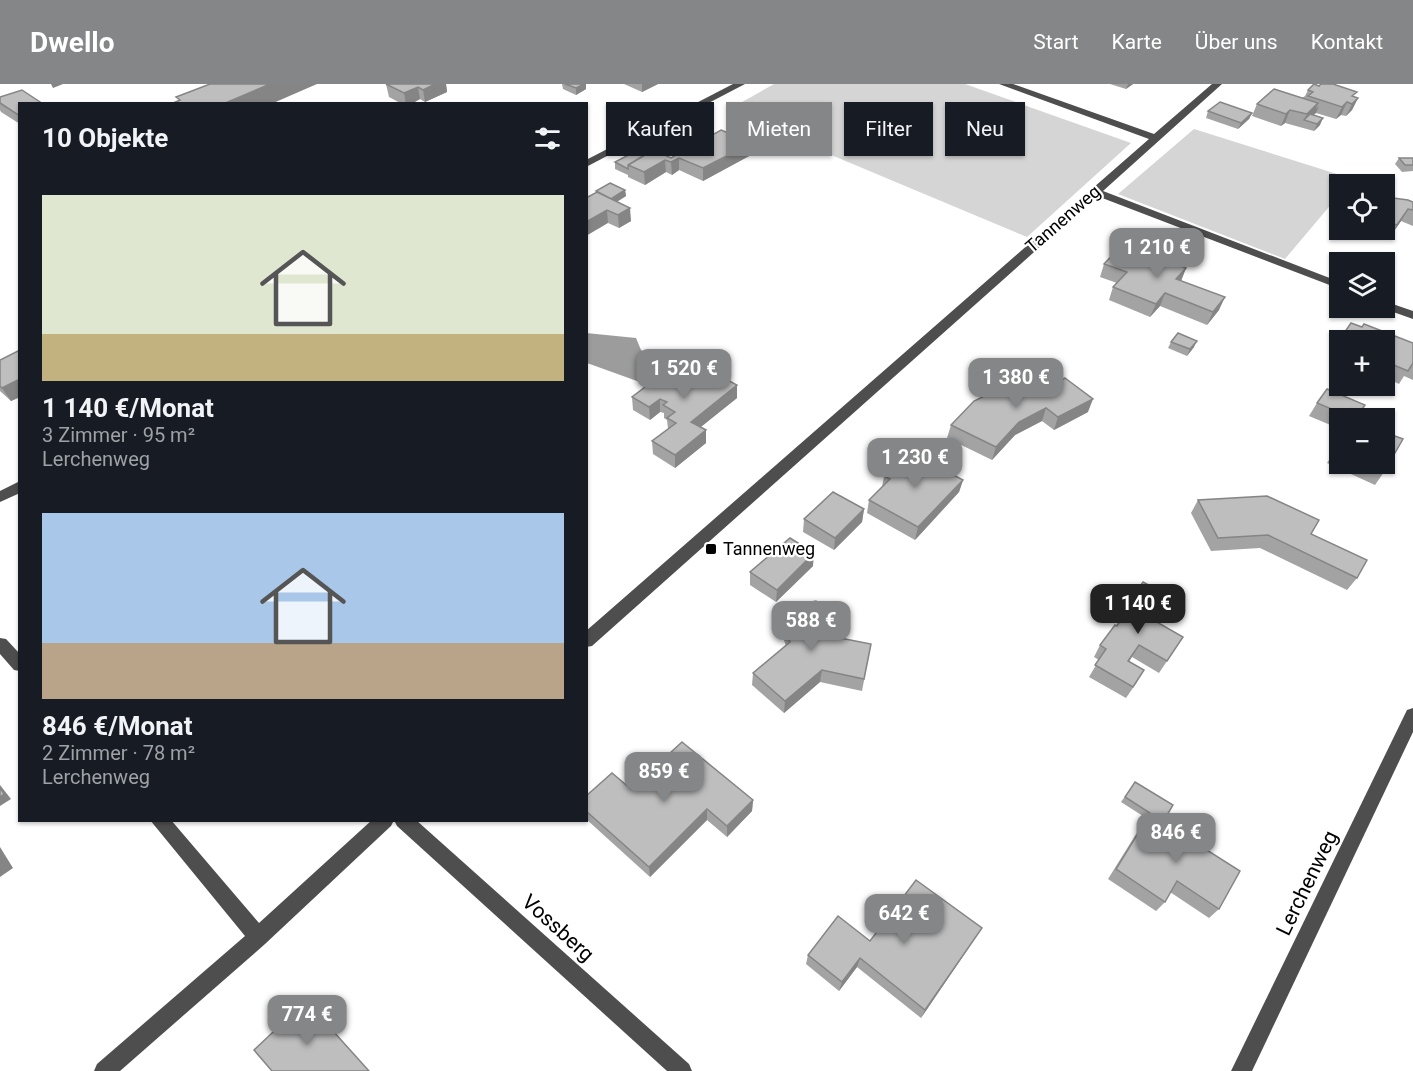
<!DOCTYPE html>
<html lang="de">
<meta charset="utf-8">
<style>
:root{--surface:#171b24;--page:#20242c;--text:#f1f3f6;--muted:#9ea1a6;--accent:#858687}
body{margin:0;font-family:Roboto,sans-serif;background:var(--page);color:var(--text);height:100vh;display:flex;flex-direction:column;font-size:22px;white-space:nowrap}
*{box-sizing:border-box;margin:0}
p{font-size:20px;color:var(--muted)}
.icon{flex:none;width:33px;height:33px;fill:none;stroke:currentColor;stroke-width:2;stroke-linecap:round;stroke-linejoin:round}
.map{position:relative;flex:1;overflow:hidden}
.details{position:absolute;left:18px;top:18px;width:570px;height:720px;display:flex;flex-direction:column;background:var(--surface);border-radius:0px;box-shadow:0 2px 4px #0004}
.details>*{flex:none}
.guide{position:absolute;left:606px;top:18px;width:570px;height:54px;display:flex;gap:12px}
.buttons{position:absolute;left:1329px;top:90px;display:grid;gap:12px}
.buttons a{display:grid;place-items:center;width:66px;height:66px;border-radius:0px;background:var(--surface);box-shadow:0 2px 4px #0004;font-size:30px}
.price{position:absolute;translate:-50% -51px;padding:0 14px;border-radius:12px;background:var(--accent);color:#fff;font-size:20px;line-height:39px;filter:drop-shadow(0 2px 3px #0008)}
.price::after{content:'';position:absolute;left:50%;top:36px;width:18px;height:14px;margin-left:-9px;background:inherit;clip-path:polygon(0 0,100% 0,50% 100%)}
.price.current{background:#222;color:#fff}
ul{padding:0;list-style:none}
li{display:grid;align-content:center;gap:12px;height:318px;padding:0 24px}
li span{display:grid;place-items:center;height:186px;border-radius:0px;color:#555}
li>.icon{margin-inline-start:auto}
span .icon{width:108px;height:108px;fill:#fffc;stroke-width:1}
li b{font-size:26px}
h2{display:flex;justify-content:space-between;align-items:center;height:72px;padding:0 24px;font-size:26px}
.chip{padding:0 21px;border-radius:0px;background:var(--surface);box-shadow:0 2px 4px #0004;font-size:21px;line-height:54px}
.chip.current{background:var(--accent);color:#fff}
header{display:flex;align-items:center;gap:36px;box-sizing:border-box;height:84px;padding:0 30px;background:var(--accent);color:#fff}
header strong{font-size:28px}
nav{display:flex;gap:33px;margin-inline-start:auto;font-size:21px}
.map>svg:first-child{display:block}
.green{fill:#d5d5d5}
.water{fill:#9c9c9c}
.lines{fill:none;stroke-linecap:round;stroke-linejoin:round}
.minor{fill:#4e4e4e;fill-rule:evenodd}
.wall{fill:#a3a3a3}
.shaded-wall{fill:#858585}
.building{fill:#bebebe;stroke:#858585;stroke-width:1.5}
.poi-dot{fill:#000;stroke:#fff;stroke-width:2}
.labels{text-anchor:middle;stroke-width:4.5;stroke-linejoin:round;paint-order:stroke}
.street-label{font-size:18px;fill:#000;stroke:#fff}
.poi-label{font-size:18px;fill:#000;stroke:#fff;text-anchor:start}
.near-street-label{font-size:21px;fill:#000;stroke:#fff}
</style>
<header>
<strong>Dwello</strong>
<nav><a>Start</a><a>Karte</a><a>Über uns</a><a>Kontakt</a></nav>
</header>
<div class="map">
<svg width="1413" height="987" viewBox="0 0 1413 987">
<rect width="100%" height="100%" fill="#fff"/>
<!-- green -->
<g class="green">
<path d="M774,0H965L1131,59L1027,153L726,27Z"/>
<path d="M1194,45L1353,95L1348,100H1340L1339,111L1285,175L1118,110Z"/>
</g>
<!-- water -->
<path class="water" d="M586,249L636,254L641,266L668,281L648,301L587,279Z"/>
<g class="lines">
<!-- minor -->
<g class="minor">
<path d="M733,0H745L586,83V76Z"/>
<path d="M999,0H1013L1154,50L1212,0H1222L1103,107L1340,198V205L1097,112L592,562L586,563V547L1149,55Z"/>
<path d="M1384,217L1413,227V235L1382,224H1384Z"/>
<path d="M20,397V409L0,418V407Z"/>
<path d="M0,554L6,555L20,570V587L14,586L0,570Z"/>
<path d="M1413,624V648L1252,987H1231L1407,626Z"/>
<path d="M150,736H171L259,839L372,736H394L391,742L265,860L120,987H94L97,980L245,852Z"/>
<path d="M394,736H416L689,980L692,987H667L397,742Z"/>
</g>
</g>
<!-- wall -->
<g class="wall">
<path d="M386,0H446L447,8L425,18L420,15L411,20H402L389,13Z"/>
<path d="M562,0H586V5L576,11L563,5Z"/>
<path d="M624,0H658L642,8Z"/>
<path d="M1110,0H1133L1126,5Z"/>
<path d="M1308,6L1358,14L1352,26L1346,32L1341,31L1336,35L1316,29L1313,31L1320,41L1314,47L1285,39L1281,42L1252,32L1257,20L1302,14L1305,12Z"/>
<path d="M0,13L20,20V40L1,28L0,26Z"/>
<path d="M1208,27L1252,29L1249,35L1238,45L1206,34Z"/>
<path d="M751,71L703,97L679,86L672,91L666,88L645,101L628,93V91L615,85V78L643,72L671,74Z"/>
<path d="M1399,74H1413V87L1402,88L1395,80Z"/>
<path d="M625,106L626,112L617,118L631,137L619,144L608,139L586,114Z"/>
<path d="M1384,115L1413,118V142L1401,137L1389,154L1365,146H1384Z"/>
<path d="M1104,180L1186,184L1181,197L1219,226L1207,241L1160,222L1150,233L1109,216L1113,203L1117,199L1100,193Z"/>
<path d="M1362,243L1413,259V296L1404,292L1399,300L1384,293V256H1340V271L1332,268L1340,255Z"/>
<path d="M1171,258L1194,263L1187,272L1168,264Z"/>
<path d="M20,266V313L11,317L0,307V276Z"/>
<path d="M737,301V314L700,343L706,346V359L675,384L653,370L652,357L668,345L667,336L664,334V329L660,328L650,336L633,326L632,313Z"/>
<path d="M1031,312L1088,328L1054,346L1042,337L1015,351L992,376L947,354L951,341Z"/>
<path d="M1317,319L1356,334H1340V345L1309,332Z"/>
<path d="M1340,359V380H1384V388L1375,401L1327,379Z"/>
<path d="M884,392L963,396L959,408L915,456L867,429L869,416L882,403Z"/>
<path d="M1198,416L1311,450L1357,494L1347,506L1260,464L1211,467L1191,429Z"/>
<path d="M864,425L862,438L834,466L803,448L804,435Z"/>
<path d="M813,482L776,518L750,501V488Z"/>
<path d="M1126,522L1164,525L1156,538L1183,553L1159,589L1132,573L1129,578L1137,598L1126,614L1089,593L1099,576L1094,573L1100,561L1121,535L1119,534Z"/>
<path d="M778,524L830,552L871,560L862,607L820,598L784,629L752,601L753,589L786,562L777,536Z"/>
<path d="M1135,698L1163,738L1219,825L1209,834L1170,808L1165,818L1156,827L1108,795L1146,734L1121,718Z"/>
<path d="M631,705L753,716L752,727L727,753L707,736L650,793L586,735V712Z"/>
<path d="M976,853L921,934L857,883L839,907L806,880L808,871L870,857Z"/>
</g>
<!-- shaded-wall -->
<g class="shaded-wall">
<path d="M51,0H63L53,4Z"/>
<path d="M270,0H317L271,20H223Z"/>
<path d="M435,0H446L447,8L425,18L423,6Z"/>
<path d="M584,0H586V5L576,11V4Z"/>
<path d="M642,0H658L642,8Z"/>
<path d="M1128,0H1133L1126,5Z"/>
<path d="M418,3L420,15L411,20H406L404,9Z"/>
<path d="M1358,14L1352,26L1346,32L1352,20Z"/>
<path d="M1347,18L1341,31L1336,35L1342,23Z"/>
<path d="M1318,19L1316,25L1319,22L1316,29L1307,37L1304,36L1307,30Z"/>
<path d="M1290,26L1285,39L1281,42L1286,30Z"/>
<path d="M1252,29L1249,35L1238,45L1241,39Z"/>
<path d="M1323,34L1320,41L1314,47L1317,40Z"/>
<path d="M752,59L751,71L703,97V84Z"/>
<path d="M679,74V86L672,91L671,78Z"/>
<path d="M665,76L666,88L645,101L644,88Z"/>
<path d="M625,106L626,112L611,121V115Z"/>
<path d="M630,124L631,137L619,144L618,131Z"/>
<path d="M1408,125L1401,137L1389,154L1397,141Z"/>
<path d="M607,126L608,139L586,152V138Z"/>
<path d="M1186,184L1181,197L1176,195Z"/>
<path d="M1165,209L1160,222L1150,233L1156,220Z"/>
<path d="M1225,213L1219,226L1207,241L1213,228Z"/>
<path d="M1197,257L1194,263L1187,272L1190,265Z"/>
<path d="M20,295V313L11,317L2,304Z"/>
<path d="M737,301V314L691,351V338Z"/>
<path d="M660,315V328L650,336L649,323Z"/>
<path d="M1093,315L1088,328L1054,346L1058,333Z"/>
<path d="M1046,324L1042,337L1015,351L992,376L996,363L1019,338Z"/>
<path d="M706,346V359L675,384V371Z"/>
<path d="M963,396L959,408L915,456L918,443Z"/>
<path d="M864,425L862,438L834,466L835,454Z"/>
<path d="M814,469L813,482L776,518L777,506Z"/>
<path d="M1171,513L1164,525L1148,549L1155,537Z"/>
<path d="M822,586L820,598L784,629L785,617Z"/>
<path d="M0,701L11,715L0,722Z"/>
<path d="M753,716L752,727L727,753V742Z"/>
<path d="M707,725V736L650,793L649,783Z"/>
<path d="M0,763L13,784L0,793Z"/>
<path d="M982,844L976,853L921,934L925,926Z"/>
<path d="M860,874L857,883L839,907L842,898Z"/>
</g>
<!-- building -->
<g class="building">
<path d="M210,0H270L223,20H171L180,16L176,13Z"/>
<path d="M386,0H435L423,6L418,3L404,9Z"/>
<path d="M565,0H584L576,4Z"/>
<path d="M1314,0L1319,2L1321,0H1333L1357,8L1352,12L1358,14L1352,20L1347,18L1342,23L1308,12L1313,8L1308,6Z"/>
<path d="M1274,5L1318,19L1307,30L1290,26L1286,30L1257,20Z"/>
<path d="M22,6L43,20H20V32L0,19V13Z"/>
<path d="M1220,18L1252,29L1241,39L1208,27Z"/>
<path d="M1310,30L1323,34L1317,40L1304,36Z"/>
<path d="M721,46L752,59L703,84L679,74L671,78L665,76L644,88L628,81L653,66L671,74Z"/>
<path d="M634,68L643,72L628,81V85L615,78Z"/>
<path d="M1399,74H1413V81H1405Z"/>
<path d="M610,99L625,106L611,115L596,107Z"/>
<path d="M597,108L630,124L618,131L607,126L586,138V114Z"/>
<path d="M1386,113L1408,116L1413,118V126L1408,125L1397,141L1384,137V115Z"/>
<path d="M1123,160L1186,184L1176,195L1225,213L1213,228L1165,209L1156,220L1113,203L1127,188L1104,180Z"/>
<path d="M1351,239L1362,243L1364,240L1413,259V279L1408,287L1384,277V256H1344L1340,255Z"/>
<path d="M1178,249L1197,257L1190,265L1171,258Z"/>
<path d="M20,266V295L2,304L0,302V276Z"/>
<path d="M685,273L737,301L691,338L706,346L675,371L652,357L676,339L667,334L675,328L663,321L667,318L660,315L649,323L632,313Z"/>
<path d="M1065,294L1093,315L1058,333L1046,324L1019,338L996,363L951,341L974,317L1013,298L1031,312Z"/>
<path d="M1327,305L1365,321L1356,334H1353L1317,319Z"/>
<path d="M1384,348L1403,355L1384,388L1366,380H1384Z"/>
<path d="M1340,359V368L1335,366Z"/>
<path d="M909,368L963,396L918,443L869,416L890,395L884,392Z"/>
<path d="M833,408L864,425L835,454L804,435Z"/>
<path d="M1267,412L1319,436L1311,450L1367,476L1357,494L1268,451L1218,454L1198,416Z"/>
<path d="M790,454L814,469L777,506L750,488Z"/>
<path d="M1143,498L1171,513L1155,537L1183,553L1167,577L1139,561L1128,577L1144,586L1133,603L1095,581L1106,565L1100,561L1115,541L1117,542L1129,524L1126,522Z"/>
<path d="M816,517L830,552L871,560L864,595L822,586L785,617L753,589L790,558L778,524Z"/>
<path d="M682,658L753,716L727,742L707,725L649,783L586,727V712L612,689L631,705Z"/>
<path d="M1135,698L1173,721L1163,738L1150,730L1146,735L1150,729L1125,713Z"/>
<path d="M0,704L4,710L0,713Z"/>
<path d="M1150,730L1240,787L1219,825L1177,797L1165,818L1116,785Z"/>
<path d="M916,796L982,844L925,926L860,874L842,898L808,871L838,832L870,857Z"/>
<path d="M306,917L369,987H272L254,966Z"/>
</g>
<!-- markers -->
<rect class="poi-dot" x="705" y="459" width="12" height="12" rx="3"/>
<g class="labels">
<!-- street labels -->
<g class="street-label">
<text transform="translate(1063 135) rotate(-41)" y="6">Tannenweg</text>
</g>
<!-- poi labels -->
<g class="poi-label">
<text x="723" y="471">Tannenweg</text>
</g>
<!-- near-street labels -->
<g class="near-street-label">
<text transform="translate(1307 799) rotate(-64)" y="7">Lerchenweg</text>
<text transform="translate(558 844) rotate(42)" y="7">Vossberg</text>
</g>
</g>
</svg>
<div class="buttons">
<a><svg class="icon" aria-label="locate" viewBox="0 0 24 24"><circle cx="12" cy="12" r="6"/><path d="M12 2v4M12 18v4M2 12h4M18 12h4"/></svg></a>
<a><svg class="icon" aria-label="layers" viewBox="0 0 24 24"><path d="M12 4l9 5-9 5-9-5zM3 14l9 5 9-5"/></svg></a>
<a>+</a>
<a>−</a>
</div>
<b class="price" style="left:1157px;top:195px">1 210 €</b>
<b class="price" style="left:684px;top:316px">1 520 €</b>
<b class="price" style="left:1016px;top:325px">1 380 €</b>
<b class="price" style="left:915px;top:405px">1 230 €</b>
<b class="price current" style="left:1138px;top:551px">1 140 €</b>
<b class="price" style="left:811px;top:568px">588 €</b>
<b class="price" style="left:664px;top:719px">859 €</b>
<b class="price" style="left:1176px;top:780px">846 €</b>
<b class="price" style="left:904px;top:861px">642 €</b>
<b class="price" style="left:307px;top:962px">774 €</b>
<div class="guide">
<a class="chip">Kaufen</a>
<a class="chip current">Mieten</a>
<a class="chip">Filter</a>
<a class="chip">Neu</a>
</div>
<section class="details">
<h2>10 Objekte<svg class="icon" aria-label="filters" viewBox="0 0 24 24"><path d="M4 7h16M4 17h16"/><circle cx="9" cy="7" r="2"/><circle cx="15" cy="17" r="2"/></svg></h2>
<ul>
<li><span style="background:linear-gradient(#dfe7d0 75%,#c2b280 0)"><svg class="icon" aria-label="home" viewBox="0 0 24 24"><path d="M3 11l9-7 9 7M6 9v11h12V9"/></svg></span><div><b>1 140 €/Monat</b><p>3 Zimmer · 95 m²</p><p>Lerchenweg</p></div></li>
<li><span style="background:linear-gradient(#a9c7e8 70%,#b9a48a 0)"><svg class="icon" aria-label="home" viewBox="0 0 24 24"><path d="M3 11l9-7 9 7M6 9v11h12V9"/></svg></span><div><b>846 €/Monat</b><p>2 Zimmer · 78 m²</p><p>Lerchenweg</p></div></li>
</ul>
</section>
</div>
